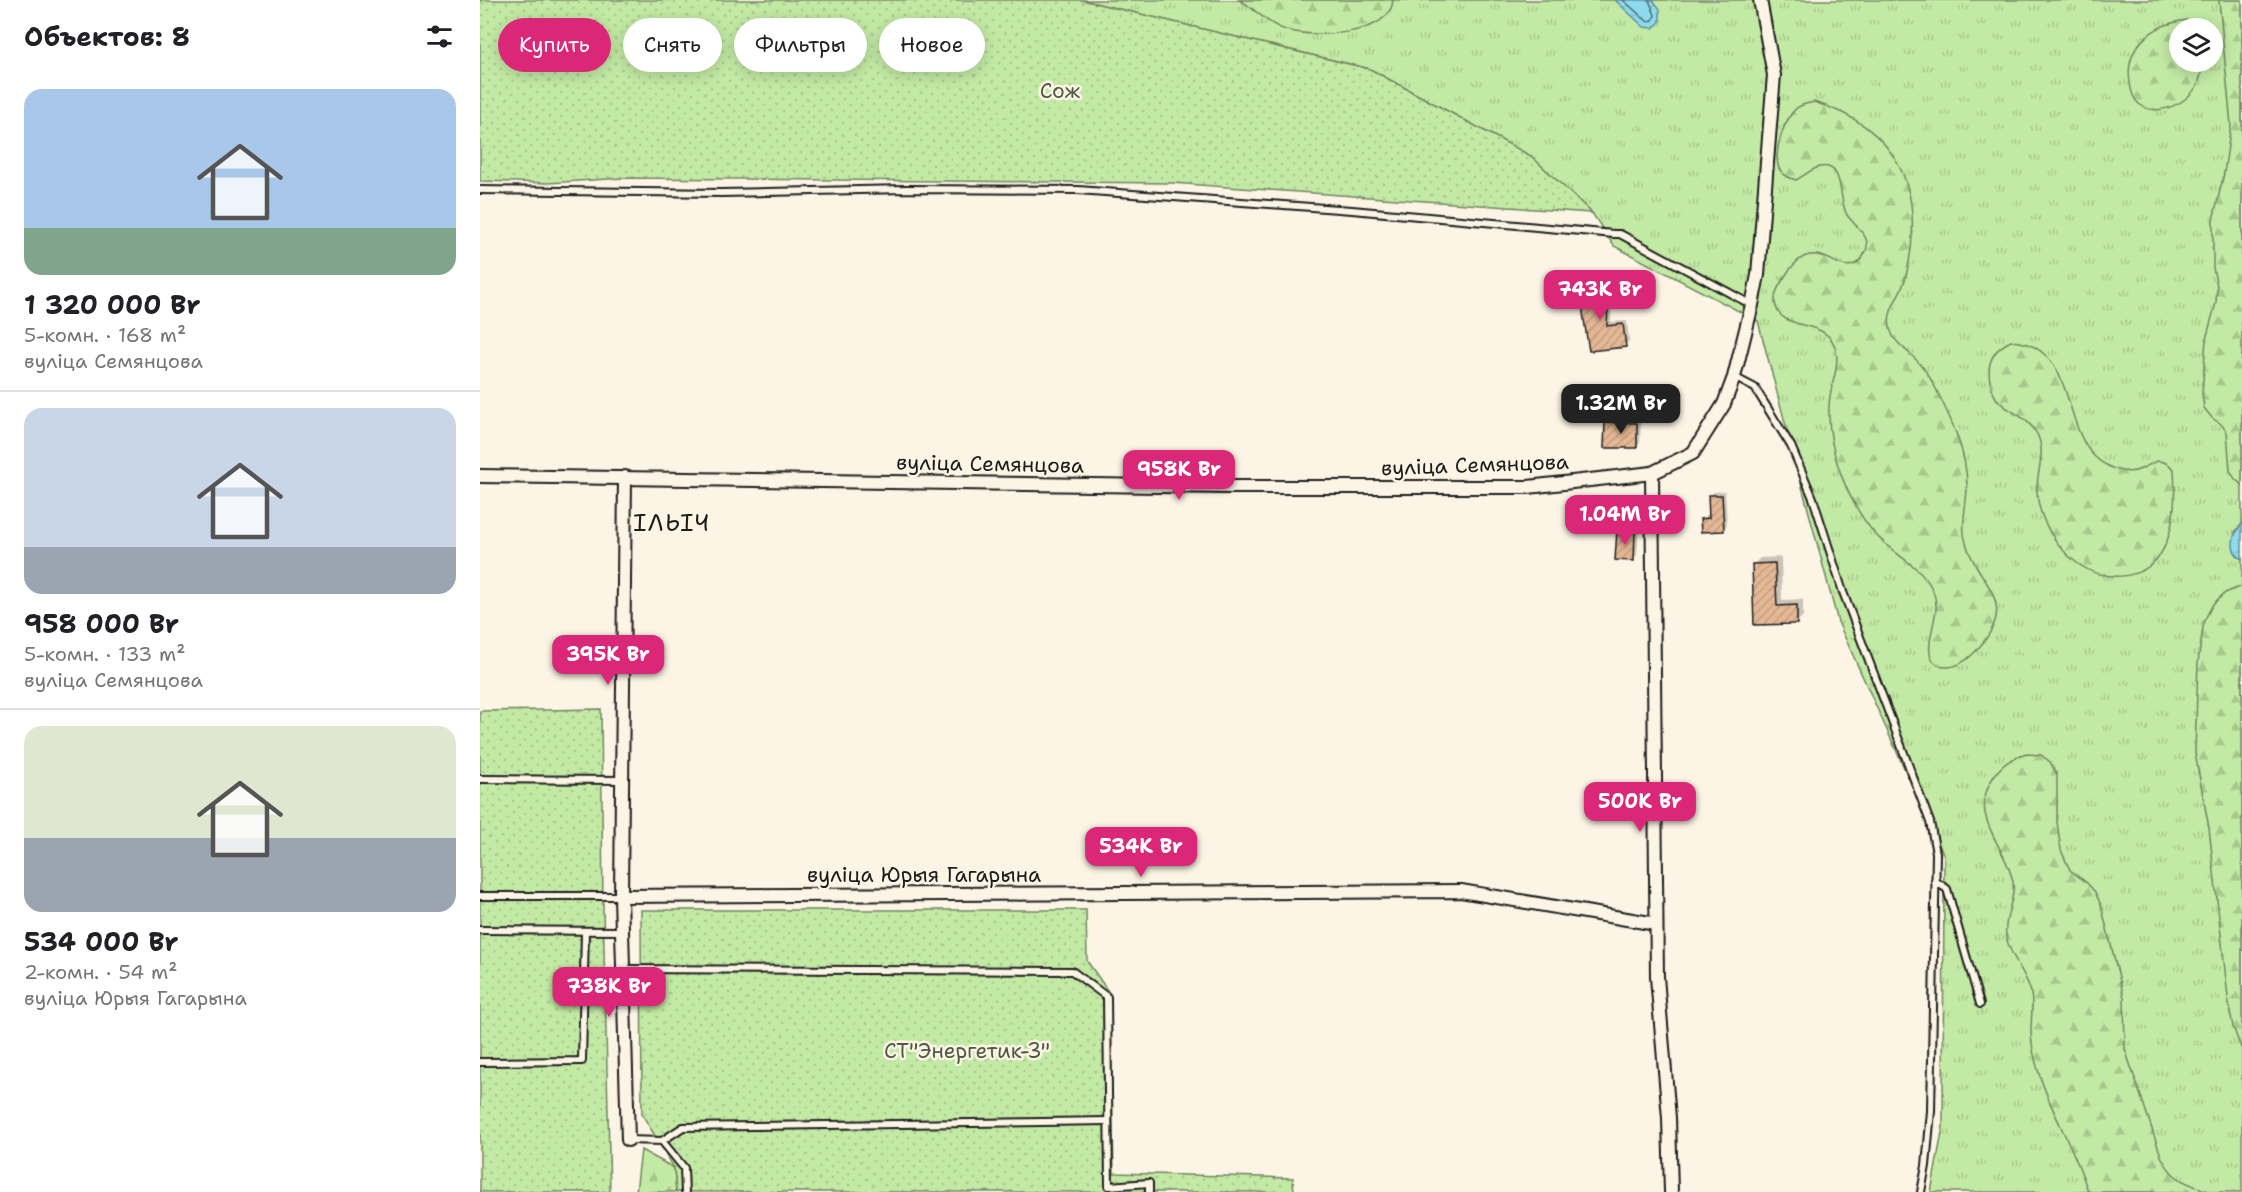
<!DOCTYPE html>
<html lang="ru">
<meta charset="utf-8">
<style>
:root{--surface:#fff;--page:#f6f6f6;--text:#202124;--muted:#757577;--line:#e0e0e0;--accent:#db2777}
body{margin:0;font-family:"Shantell Sans",sans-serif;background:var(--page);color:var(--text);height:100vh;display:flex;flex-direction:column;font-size:22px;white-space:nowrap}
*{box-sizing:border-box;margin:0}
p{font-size:20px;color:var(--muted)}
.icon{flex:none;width:33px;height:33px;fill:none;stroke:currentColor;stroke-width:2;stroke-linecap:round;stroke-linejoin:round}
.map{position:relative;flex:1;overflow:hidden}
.sheet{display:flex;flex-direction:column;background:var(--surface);width:480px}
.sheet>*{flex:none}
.guide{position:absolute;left:18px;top:18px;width:570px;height:54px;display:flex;gap:12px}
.fabs{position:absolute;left:1689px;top:18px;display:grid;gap:12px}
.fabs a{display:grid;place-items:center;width:54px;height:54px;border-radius:50%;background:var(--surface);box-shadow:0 3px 15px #0003;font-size:30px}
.price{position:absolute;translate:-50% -51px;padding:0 14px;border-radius:12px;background:var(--accent);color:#fff;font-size:20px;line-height:39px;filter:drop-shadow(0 2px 3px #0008)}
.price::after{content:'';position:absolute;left:50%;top:36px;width:18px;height:14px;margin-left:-9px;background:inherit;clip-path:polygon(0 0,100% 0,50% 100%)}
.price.on{background:#222;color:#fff}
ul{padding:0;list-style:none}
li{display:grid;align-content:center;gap:12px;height:318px;padding:0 24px}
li+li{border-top:2px solid var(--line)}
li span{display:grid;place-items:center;height:186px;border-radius:18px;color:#555}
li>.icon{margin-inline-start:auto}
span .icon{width:108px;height:108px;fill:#fffc;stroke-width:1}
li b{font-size:26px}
h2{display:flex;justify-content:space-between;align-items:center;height:72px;padding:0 24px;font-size:26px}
.tag{padding:0 21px;border-radius:27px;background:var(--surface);box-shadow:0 3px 15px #0003;font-size:21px;line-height:54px}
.tag.on{background:var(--accent);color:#fff}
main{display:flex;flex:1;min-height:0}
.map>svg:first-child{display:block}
.grass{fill:url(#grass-tufts);stroke:#708360;stroke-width:1.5;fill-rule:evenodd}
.forest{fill:url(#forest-firs);stroke:#708360;stroke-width:1.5}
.garden{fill:url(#garden-dots);stroke:#708360;stroke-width:1.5}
.water{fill:url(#water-ripples);stroke:#608f9a;stroke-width:1.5}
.shadow{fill:#0003}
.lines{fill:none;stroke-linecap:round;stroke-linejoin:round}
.shore{stroke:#4a6870;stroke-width:1.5}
.building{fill:url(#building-hatch);stroke:#1c1c1c;stroke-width:1.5}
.lane-casing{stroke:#1c1c1c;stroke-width:10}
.street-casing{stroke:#1c1c1c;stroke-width:16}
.lane{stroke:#fcf5e5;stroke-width:6}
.street{stroke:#fcf5e5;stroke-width:12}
.labels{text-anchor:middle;stroke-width:5;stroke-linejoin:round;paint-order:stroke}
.park-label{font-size:21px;fill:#4e5a45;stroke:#fcf5e5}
.street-label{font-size:21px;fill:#1c1c1c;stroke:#fcf5e5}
.quarter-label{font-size:24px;letter-spacing:1.5px;fill:#1c1c1c;stroke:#fcf5e5}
</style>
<main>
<section class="sheet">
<h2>Объектов: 8<svg class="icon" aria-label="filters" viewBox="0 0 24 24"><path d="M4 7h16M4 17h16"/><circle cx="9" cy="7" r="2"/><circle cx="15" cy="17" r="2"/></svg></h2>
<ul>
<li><span style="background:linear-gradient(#a9c7e8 75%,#7fa58c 0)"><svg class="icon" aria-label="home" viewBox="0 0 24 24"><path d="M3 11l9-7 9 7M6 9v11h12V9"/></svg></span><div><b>1 320 000 Br</b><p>5-комн. · 168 m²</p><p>вуліца Семянцова</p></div></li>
<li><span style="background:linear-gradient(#c9d6e8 75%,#9aa5b1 0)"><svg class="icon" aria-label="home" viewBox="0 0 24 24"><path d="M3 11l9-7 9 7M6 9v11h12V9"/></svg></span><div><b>958 000 Br</b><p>5-комн. · 133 m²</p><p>вуліца Семянцова</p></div></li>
<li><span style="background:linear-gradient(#dfe7d0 60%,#9aa5b1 0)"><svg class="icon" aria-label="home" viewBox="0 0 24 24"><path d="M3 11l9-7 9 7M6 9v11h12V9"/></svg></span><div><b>534 000 Br</b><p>2-комн. · 54 m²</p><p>вуліца Юрыя Гагарына</p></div></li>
</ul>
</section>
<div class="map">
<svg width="1762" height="1192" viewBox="0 0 1762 1192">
<defs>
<pattern id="grass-tufts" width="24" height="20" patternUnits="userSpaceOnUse" patternTransform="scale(1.5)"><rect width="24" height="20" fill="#c3eaa5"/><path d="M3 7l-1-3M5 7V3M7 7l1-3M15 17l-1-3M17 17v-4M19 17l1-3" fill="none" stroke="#a7c88d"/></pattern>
<pattern id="forest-firs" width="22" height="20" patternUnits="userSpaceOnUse" patternTransform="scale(1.5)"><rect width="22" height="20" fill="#c3eaa5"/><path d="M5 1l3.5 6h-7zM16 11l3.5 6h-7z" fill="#a7c88d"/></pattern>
<pattern id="garden-dots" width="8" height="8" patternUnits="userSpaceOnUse" patternTransform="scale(1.5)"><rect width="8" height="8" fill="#c3eaa5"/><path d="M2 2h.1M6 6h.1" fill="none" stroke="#a7c88d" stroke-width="1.8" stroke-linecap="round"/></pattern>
<pattern id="water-ripples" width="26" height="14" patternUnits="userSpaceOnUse" patternTransform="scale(1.5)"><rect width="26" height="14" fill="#8edbee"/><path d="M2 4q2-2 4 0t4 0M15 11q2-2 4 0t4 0" fill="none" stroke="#7abbcc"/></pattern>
<pattern id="building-hatch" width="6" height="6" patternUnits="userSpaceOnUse" patternTransform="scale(1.5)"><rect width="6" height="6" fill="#e4b795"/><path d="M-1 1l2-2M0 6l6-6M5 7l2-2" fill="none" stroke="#c39d80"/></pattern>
</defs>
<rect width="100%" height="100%" fill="#fcf5e5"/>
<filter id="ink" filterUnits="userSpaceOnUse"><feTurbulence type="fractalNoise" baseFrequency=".0167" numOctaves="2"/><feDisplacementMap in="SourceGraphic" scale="12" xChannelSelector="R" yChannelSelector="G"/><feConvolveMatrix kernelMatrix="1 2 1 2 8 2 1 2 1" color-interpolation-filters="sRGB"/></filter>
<g filter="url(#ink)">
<!-- grass -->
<path class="grass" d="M602,0H1762V524L1755,532L1757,556L1762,559V1192H1451L1463,1127L1464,856L1358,622L1278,321L1134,246L1112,213L1051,156L890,69ZM1700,28H1732V62H1700Z"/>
<!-- forest -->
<g class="forest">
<path d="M759,0H913C911,37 832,38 806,30C788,25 776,9 759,0Z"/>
<path d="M1739,0H1762V485L1755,479L1750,470L1747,432L1741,424L1732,418L1724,408L1722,394L1726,339L1736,303L1737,286L1733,268V220L1744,173L1751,125Z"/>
<path d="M1707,20L1717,28H1700V62H1723C1722,69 1721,77 1718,84C1708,103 1678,118 1659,104C1653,99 1651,91 1650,83C1644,46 1673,24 1707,20Z"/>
<path d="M1334,102C1420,128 1446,192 1426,276C1422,296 1402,312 1412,334C1416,343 1423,347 1430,354C1441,363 1449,375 1455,387C1470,417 1487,451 1487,486C1487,502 1482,518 1484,534C1492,584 1546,598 1495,652C1487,660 1477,668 1465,667C1436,663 1457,623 1456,606C1456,593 1448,579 1438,570C1424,558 1408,548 1395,534C1367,501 1347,449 1349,406C1349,388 1360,368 1356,351C1349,315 1300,335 1295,303C1294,293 1299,286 1304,278C1338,221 1361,291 1384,255C1395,238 1375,227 1367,215C1358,201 1365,161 1340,167C1332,168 1324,176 1316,180C1310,178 1304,176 1300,170C1291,156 1305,113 1320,106C1324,104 1330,103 1334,102Z"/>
<path d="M1531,341C1595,344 1582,426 1615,457C1627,468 1646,476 1661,469C1667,467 1672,462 1678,461C1685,461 1689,465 1694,469C1696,499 1695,543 1672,564C1658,576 1637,579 1620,574C1587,566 1559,525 1557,492C1556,471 1567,454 1557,434C1542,406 1510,415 1509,372C1509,357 1518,347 1531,341Z"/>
<path d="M1762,586V1050L1753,1027L1749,1006L1729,828L1715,753L1718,662L1724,621L1733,604L1745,593Z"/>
<path d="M1547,754L1561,755L1570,762L1577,774V822L1581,850L1590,870L1607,883L1615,892L1621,905L1644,997L1645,1049L1681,1156C1693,1181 1706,1183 1731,1192H1608C1596,1150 1570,1112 1558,1070C1554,1057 1551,1043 1551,1030C1551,1017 1554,1002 1550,989C1544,970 1529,955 1526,936C1523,917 1536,900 1533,882C1527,846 1486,817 1514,776C1523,763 1532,758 1547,754Z"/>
<path d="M161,1150L194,1168L196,1192H156Z"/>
</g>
<!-- garden -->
<g class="garden">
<path d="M0,0H602L890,69L1051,156L1112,213L692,183L142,178L68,183L0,181Z"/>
<path d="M121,709L123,909L130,1192H0V711Z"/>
<path d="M161,910H606L607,961L630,994L634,1173L813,1178L814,1192H196L194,1168L162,1114Z"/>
</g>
<!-- water -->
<g class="water">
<path d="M1135,0H1173L1180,9V22L1173,28L1164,27Z"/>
<path d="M1762,524V559C1747,550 1753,535 1762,524Z"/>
</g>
<!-- shadow -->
<g class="shadow">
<path d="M1110,283H1132L1131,322L1147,321L1149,341L1145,345L1110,349L1106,287Z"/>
<path d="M1131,419H1161L1160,443L1156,447L1126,423Z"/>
<path d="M1245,491L1247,525L1243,529L1222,519L1226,515H1231L1230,496L1234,492Z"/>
<path d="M1142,526L1159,527L1157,555L1153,559L1138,531Z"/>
<path d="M1301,557L1302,600L1323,599V616L1317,622L1275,624L1274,564L1280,558Z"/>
</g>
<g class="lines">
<!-- shore -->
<path class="shore" d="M1143,0L1168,22L1173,20L1175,15L1169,0"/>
</g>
<!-- building -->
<g class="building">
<path d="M1104,286L1129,287L1127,326L1143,324L1146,347L1109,351L1103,313Z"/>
<path d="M1125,422L1157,423V448H1124Z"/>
<path d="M1228,495H1242L1244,531L1221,532L1220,519L1229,518Z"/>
<path d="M1137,530L1155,531L1154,561L1135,560Z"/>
<path d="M1295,563L1297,606L1317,605V624L1274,625L1272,564Z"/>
</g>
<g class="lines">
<defs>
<g id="lane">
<path d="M0,190L242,193L426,189L598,190L872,210L1134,234H1140L1272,305"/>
<path d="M1254,377L1275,388L1311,446L1333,498L1363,592L1450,822L1456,853L1451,1111L1446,1166L1441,1192"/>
<path d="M0,779L143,780"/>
<path d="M1455,881L1467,889L1500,1004"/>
<path d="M0,896H140"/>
<path d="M0,930L142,931"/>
<path d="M144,969L592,971L627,997L629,1186L669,1183V1192"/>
<path d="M0,1062L102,1061L105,931"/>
<path d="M148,1140L182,1141L203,1127L628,1121"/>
<path d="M182,1141L204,1168L205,1192"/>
</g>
<g id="street">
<path d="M1172,473L1177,977L1189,1118L1191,1192"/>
<path d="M0,476L747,487H1048L1172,473L1213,453L1244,404L1254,377L1272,305L1278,275L1294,75L1280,0"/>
<path d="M145,477L141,896L148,1140"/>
<path d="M141,896L981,891L1176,924"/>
</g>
</defs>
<!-- lane casing -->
<use href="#lane" class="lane-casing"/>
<!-- street casing -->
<use href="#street" class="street-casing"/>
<!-- lane -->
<use href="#lane" class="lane"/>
<!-- street -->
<use href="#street" class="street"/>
</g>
</g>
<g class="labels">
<!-- park labels -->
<g class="park-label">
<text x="580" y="98">Сож</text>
<text x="487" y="1058">СТ"Энергетик-3"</text>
</g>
<!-- street labels -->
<g class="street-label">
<text transform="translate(510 464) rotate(1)" y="7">вуліца Семянцова</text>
<text transform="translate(995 465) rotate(-2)" y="7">вуліца Семянцова</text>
<text x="444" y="882">вуліца Юрыя Гагарына</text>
</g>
<!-- quarter labels -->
<g class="quarter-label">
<text x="192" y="531">ІЛЬІЧ</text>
</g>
</g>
</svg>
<div class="fabs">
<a><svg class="icon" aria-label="layers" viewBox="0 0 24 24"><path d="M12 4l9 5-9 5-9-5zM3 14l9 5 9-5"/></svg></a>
</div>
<b class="price" style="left:1120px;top:321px">743K Br</b>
<b class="price on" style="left:1141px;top:435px">1.32M Br</b>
<b class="price" style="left:699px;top:501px">958K Br</b>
<b class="price" style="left:1145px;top:546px">1.04M Br</b>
<b class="price" style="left:128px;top:686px">395K Br</b>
<b class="price" style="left:1160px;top:833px">500K Br</b>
<b class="price" style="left:661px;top:878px">534K Br</b>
<b class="price" style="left:129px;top:1018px">738K Br</b>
<div class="guide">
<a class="tag on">Купить</a>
<a class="tag">Снять</a>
<a class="tag">Фильтры</a>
<a class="tag">Новое</a>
</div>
</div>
</main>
